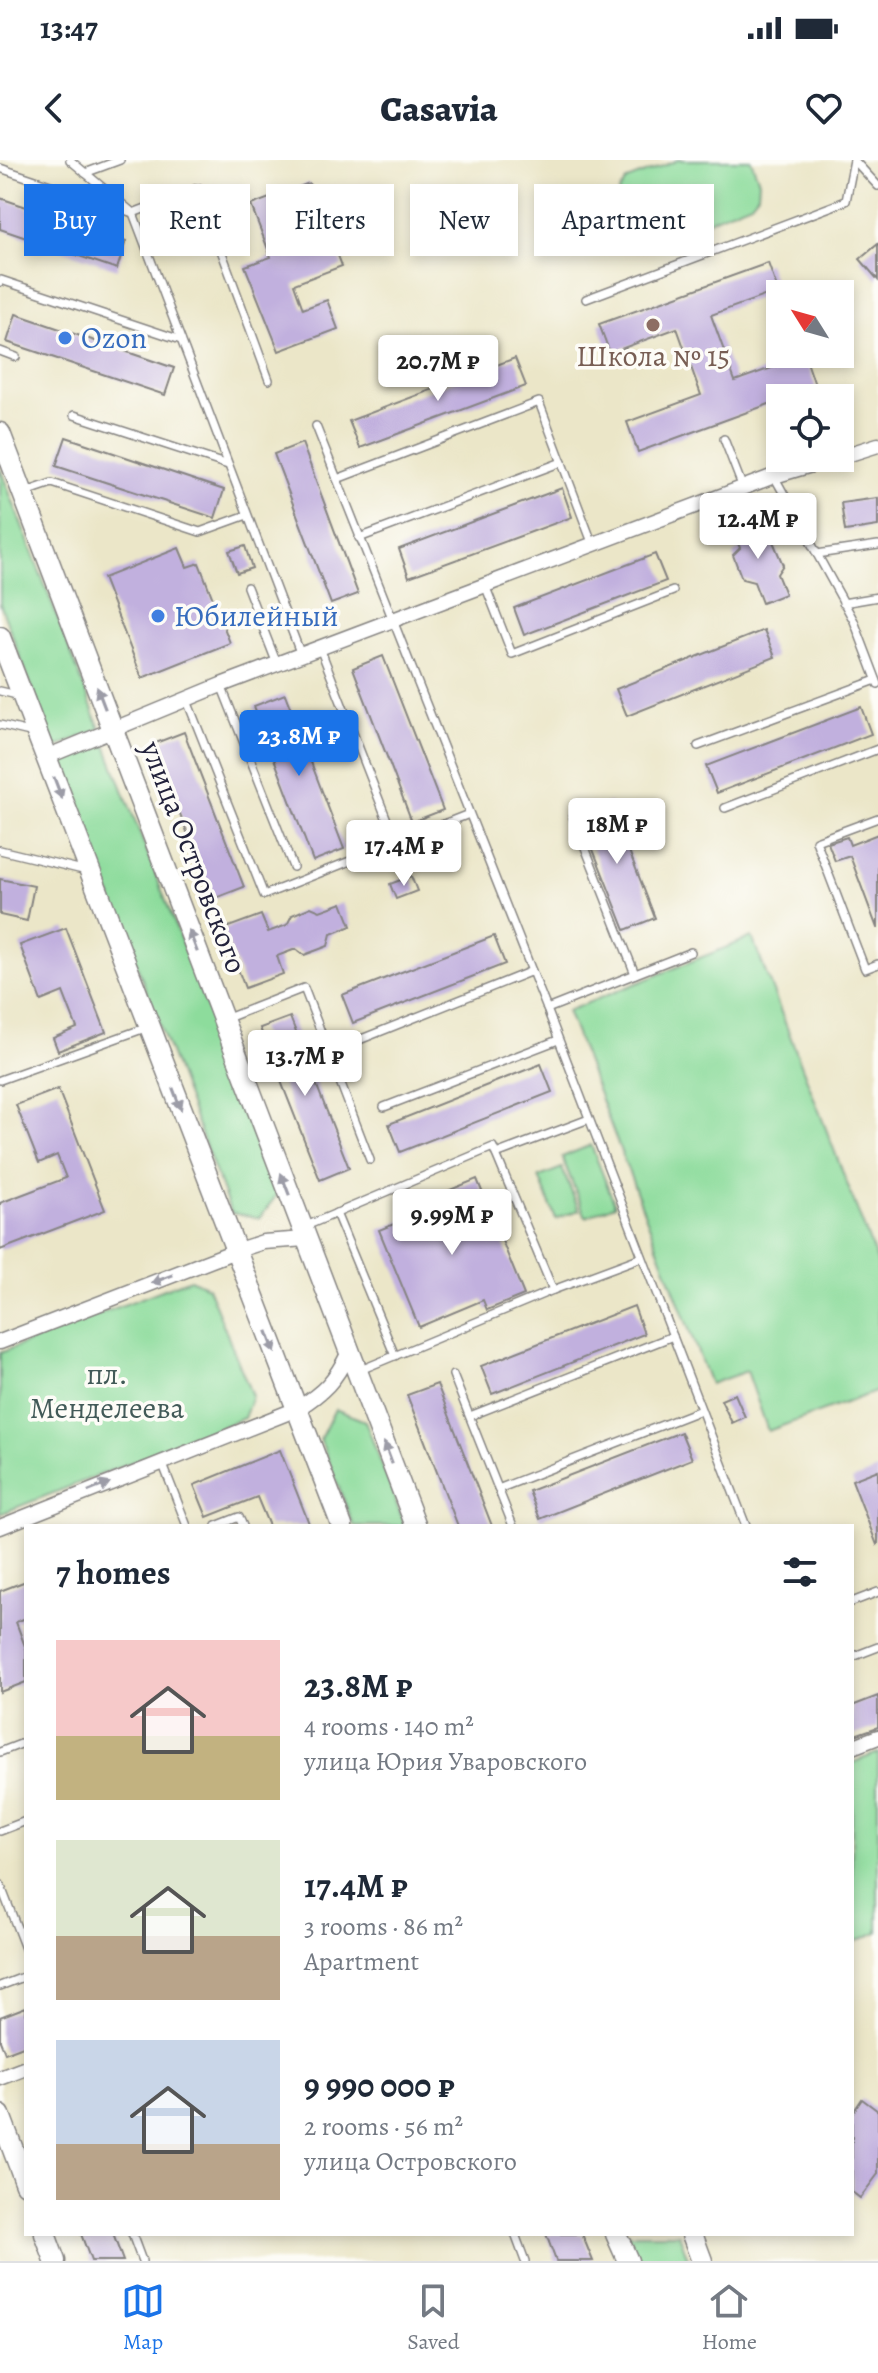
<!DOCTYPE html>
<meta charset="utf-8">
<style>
:root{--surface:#fff;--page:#f2f2f3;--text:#1f2937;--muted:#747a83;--line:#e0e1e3;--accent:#1a73e8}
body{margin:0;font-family:Alegreya,serif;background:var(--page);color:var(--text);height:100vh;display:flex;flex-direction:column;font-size:30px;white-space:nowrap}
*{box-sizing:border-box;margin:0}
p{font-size:26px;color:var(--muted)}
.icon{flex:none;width:44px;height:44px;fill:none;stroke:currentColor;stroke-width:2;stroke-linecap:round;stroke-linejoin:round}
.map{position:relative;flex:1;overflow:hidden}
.drawer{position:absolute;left:24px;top:1364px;width:830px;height:712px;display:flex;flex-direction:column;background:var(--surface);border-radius:0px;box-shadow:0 4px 12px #0003}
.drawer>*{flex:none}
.banner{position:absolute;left:24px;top:24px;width:830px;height:72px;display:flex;gap:16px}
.needle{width:52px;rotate:307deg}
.buttons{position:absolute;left:766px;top:120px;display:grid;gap:16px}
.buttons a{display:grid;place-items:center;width:88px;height:88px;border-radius:0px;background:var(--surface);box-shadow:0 4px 12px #0003;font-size:40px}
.price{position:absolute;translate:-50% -68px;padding:0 18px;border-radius:8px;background:#fff;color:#222;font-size:26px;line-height:52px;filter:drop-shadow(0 2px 4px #0008)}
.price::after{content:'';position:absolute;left:50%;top:48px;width:24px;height:18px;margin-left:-12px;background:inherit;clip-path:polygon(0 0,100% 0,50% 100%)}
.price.current{background:var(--accent);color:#fff}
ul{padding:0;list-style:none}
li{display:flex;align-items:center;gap:24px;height:200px;padding:0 32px}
li span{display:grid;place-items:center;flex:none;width:224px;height:160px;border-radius:0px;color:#555}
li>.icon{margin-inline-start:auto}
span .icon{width:96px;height:96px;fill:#fffc;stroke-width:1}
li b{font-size:34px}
h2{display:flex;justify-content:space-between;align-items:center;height:96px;padding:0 32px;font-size:34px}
.pill{padding:0 28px;border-radius:0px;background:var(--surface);box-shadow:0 4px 12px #0003;font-size:28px;line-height:72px}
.pill.current{background:var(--accent);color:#fff}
.status{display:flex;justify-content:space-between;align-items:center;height:56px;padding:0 40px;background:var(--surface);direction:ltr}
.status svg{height:22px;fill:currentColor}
header{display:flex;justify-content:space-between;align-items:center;height:104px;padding:0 32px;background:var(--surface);font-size:36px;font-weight:800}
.menu{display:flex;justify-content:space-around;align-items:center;height:112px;border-top:2px solid var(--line);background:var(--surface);font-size:22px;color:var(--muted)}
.menu a{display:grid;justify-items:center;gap:4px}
.menu .current{color:var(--accent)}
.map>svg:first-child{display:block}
.green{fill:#8ddc9c;stroke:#587f6c;stroke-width:2}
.building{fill:#c1b0de}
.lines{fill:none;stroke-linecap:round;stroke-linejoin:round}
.lane-casing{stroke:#868482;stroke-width:10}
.street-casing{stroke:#868482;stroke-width:17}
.secondary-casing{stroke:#868482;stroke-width:23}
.lane{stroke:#fff;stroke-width:7}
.street{stroke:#fff;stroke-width:14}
.secondary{stroke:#fff;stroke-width:20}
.oneway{fill:#9c9ca7}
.education-dot{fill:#8d6e63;stroke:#fdfcf7;stroke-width:3}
.shop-dot{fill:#3f7fe0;stroke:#fdfcf7;stroke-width:3}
.labels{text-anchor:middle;stroke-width:7;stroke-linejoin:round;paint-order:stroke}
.shop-label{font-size:30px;fill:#366cbe;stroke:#fdfcf7;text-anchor:start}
.education-label{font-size:30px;fill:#785e54;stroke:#fdfcf7}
.street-label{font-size:30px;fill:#22223b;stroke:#fdfcf7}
.park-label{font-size:30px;fill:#425a58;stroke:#fdfcf7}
</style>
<div class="status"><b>13:47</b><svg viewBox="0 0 49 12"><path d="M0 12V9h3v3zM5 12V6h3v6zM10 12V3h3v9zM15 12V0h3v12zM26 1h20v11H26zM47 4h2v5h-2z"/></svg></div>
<header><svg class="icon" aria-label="back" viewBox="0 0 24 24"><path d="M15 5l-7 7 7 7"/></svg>Casavia<svg class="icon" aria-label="heart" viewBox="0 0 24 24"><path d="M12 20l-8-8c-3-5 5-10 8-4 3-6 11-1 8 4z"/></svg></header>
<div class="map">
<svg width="878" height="2101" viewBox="0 0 878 2101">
<rect width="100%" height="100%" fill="#fdfcf7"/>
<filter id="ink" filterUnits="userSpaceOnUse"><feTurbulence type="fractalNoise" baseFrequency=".0125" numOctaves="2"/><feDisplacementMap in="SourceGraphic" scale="16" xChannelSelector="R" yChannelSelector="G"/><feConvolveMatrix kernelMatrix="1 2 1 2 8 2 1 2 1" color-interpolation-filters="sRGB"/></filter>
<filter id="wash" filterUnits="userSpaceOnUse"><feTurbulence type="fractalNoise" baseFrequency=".006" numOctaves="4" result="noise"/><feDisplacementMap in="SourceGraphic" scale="32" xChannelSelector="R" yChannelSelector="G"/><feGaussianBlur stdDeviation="1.8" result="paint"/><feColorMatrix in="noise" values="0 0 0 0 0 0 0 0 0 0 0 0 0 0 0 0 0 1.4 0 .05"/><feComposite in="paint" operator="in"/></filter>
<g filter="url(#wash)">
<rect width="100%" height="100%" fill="#ebe6c8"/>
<!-- green -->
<g class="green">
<path d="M678,0H751L759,21L758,34L751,43L656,82H641L630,71L619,40V31L627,20Z"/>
<path d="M0,308L100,569L55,588L0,444Z"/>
<path d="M102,575L278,1033L260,1058L231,1053L57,595Z"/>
<path d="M752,777L878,1104V1231L768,1271L747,1211L710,1224L567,851Z"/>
<path d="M591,985L615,1045L586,1057L562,997Z"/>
<path d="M562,1008L579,1050L556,1059L539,1017Z"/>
<path d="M190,1119L208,1127L252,1236L244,1258L0,1354V1193Z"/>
<path d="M335,1249L365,1261L405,1366H354L320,1279Z"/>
<path d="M878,1593V1772L852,1783V1603Z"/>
<path d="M626,2074H679L689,2101H636Z"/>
</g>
<g id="blocks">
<!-- building -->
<g class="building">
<path d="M309,23L320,51L303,58L312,82L330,75L342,106L294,124L303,149L327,140L338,169L279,191L245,106L271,97L251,45Z"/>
<path d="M0,38L126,81L117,109L0,69Z"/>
<path d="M199,52L204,67L182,76L176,61Z"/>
<path d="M878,84V120L860,99Z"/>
<path d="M768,103L778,131L711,155L735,221L805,196L816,228L780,238V240L638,292L627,262L701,235L677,168L610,193L599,164Z"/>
<path d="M16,154L174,208L165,235L7,182Z"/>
<path d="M515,198L526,226L360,288L349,261Z"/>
<path d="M66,277L224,330L215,358L56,306Z"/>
<path d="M302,283L358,434L331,444L274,294Z"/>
<path d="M562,328L572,357L409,417L399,389Z"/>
<path d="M878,338V366L845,371L841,343Z"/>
<path d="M756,360L763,379H772L783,405L777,414L785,434L762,443L754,422L742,419L733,395L740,388L732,369Z"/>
<path d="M245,386L252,408L237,413L229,391Z"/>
<path d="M179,388L187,407L199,403L230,483L142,518L103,418Z"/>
<path d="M655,394L666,421L524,475L514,448Z"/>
<path d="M764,470L775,497L627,556L616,529Z"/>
<path d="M383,496L443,650L412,662L353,508Z"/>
<path d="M285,534L344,689L313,701L254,546Z"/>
<path d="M861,547L871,574L717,633L706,606Z"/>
<path d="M184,572L244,727L213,739L153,584Z"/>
<path d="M610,642L655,758L625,770L579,654Z"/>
<path d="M878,674V768H877L850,696L835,701L828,683L847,677L850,685Z"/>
<path d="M449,680L456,701L436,708L429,688Z"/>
<path d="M411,716L417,731L396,739L390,724Z"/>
<path d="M0,719L34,726L27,761L0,755Z"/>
<path d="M342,743L351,766L331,774L328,786L304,795L296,789L277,796L283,814L245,828L223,769L261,755L268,772L287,765L292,755L311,747L320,751Z"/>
<path d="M66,768L106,872L58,891L53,878L77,868L63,832L41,841L20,785Z"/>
<path d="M494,776L505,804L353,863L342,835Z"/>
<path d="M290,857L349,1008L320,1020L260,868Z"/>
<path d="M541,904L552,932L400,992L389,964Z"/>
<path d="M58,929L105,1050L0,1090V1043L66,1018L57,995L39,1003L16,945Z"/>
<path d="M477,1019L524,1135L487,1150L483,1140L419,1167L379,1070L444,1044L440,1034Z"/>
<path d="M634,1146L644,1174L492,1234L481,1206Z"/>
<path d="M437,1224L492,1366H458L407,1235Z"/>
<path d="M735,1234L745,1257L732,1263L721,1240Z"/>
<path d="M681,1272L692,1299L540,1359L529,1331Z"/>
<path d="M280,1290L310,1366H269L257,1337L207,1357L194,1325Z"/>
<path d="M878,1310V1384L877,1385L852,1320Z"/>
<path d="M26,1421V1458L16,1462L26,1489V1522L0,1532V1431Z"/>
<path d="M878,1536V1567L852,1576V1546Z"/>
<path d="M26,1847V1885L5,1893L0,1881V1857Z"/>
<path d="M862,1939L878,1951V2014L860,2038L852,2032V1954Z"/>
<path d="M81,2074H113L123,2101H91Z"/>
<path d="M546,2074H582L593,2101H556Z"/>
</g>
</g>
</g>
<g filter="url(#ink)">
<use href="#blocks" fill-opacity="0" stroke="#868482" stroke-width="2"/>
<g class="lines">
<defs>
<g id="lane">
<path d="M70,0L133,53L301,495"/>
<path d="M854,0L878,26"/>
<path d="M0,8L133,53L198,28L269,220"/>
<path d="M85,13L120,0"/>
<path d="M0,122L1,120L181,180"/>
<path d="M586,139L846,41L854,0"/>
<path d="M0,191L16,197"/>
<path d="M74,255L228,305"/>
<path d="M316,266L547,849L746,1366"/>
<path d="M724,279L743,328"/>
<path d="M774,316L854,461L878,524"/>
<path d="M337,319L539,242L593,385"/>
<path d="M26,332L52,323L200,372L247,355"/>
<path d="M359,378L562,302"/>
<path d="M817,394L878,385"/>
<path d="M485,425L512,494L673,431"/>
<path d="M247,427L277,504"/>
<path d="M843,443L878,437"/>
<path d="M320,488L396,683"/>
<path d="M221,525L293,707"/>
<path d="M0,531L17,535"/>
<path d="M186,538L264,735L469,654"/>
<path d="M0,565L34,573"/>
<path d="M698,586L876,520"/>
<path d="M725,648L878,589"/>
<path d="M573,657L635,814"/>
<path d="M878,658L816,681L865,809L878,804"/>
<path d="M0,690L87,711"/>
<path d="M547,849L691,792"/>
<path d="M225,859L304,828L370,1000"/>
<path d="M359,880L532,811"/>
<path d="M0,920L148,867"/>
<path d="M384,947L558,880"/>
<path d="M496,994L589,959"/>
<path d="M336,1053L395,1196"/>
<path d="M306,1066L493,987L553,1130L358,1211"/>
<path d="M553,1130L642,1097"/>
<path d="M453,1215L513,1366"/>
<path d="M470,1256L673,1176"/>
<path d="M162,1302L187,1366"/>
<path d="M498,1329L701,1250"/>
<path d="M216,1366L239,1357L243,1366"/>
<path d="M852,1442L878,1432"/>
<path d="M852,1497L878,1487"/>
<path d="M0,1592L26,1582"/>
<path d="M0,1671L26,1661"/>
<path d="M0,1724L26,1791"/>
<path d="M0,1826L26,1816"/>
<path d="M132,2074L142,2101"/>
<path d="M515,2074L525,2101"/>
</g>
<g id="street">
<path d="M840,297L878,285"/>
<path d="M46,597L221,525L774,316L835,298"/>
<path d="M0,1182L235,1091L263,1082L306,1079"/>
<path d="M0,1367L297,1249C324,1232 335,1221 349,1192"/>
<path d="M852,1587L878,1577"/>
<path d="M0,1918L26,1908"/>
</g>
<g id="secondary">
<path d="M0,273L416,1366"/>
<path d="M0,477L342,1366"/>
<path d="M0,1955L26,2024"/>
<path d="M45,2074L55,2101"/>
<path d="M616,2074L628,2101"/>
<path d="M692,2074L702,2101"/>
</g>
</defs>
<!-- lane casing -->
<use href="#lane" class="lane-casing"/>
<!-- street casing -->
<use href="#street" class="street-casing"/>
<!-- secondary casing -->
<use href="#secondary" class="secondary-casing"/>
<!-- lane -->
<use href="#lane" class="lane"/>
<!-- street -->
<use href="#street" class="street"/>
<!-- secondary -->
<use href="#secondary" class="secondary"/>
</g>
<!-- one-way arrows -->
<defs><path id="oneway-solid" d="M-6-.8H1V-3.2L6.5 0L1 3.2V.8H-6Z" transform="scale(2)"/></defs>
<g class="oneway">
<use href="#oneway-solid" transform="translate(101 538) rotate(-111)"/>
<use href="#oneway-solid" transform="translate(58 628) rotate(69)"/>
<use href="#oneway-solid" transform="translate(193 781) rotate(-111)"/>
<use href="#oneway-solid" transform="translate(177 939) rotate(69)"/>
<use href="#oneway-solid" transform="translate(285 1024) rotate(-111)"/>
<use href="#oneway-solid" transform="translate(162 1119) rotate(159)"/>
<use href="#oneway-solid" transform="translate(271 1182) rotate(69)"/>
<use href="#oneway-solid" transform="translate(388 1293) rotate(-111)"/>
<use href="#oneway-solid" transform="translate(99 1327) rotate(-22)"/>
</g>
</g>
<!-- markers -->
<circle class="education-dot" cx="653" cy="165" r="8"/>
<g class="shop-dot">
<circle cx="65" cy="178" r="8"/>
<circle cx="158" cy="456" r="8"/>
</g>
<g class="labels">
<!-- shop labels -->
<g class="shop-label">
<text x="81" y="188">Ozon</text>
<text x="174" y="466">Юбилейный</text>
</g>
<!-- education labels -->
<g class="education-label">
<text x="653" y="206">Школа № 15</text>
</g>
<!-- street labels -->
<g class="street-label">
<text transform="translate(194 697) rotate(69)" y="10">улица Островского</text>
</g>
<!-- park labels -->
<g class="park-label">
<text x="107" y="1224">пл.<tspan x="107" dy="34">Менделеева</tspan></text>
</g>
</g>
</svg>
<div class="buttons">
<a><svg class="needle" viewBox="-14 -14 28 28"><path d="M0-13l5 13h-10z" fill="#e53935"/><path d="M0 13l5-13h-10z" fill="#747a83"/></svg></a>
<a><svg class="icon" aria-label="locate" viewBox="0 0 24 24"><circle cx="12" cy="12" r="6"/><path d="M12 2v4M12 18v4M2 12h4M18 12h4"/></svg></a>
</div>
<b class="price" style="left:438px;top:243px">20.7M ₽</b>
<b class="price" style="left:758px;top:401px">12.4M ₽</b>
<b class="price current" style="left:299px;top:618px">23.8M ₽</b>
<b class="price" style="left:617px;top:706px">18M ₽</b>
<b class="price" style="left:404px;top:728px">17.4M ₽</b>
<b class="price" style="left:305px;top:938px">13.7M ₽</b>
<b class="price" style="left:452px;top:1097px">9.99M ₽</b>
<div class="banner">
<a class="pill current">Buy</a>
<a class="pill">Rent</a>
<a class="pill">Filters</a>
<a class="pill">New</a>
<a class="pill">Apartment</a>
</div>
<section class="drawer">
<h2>7 homes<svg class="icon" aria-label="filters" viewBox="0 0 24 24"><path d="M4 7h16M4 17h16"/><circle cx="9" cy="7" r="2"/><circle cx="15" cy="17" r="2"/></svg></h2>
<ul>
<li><span style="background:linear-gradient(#f6c9c9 60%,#c2b280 0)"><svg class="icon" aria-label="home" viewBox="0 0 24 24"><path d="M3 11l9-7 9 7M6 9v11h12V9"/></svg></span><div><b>23.8M ₽</b><p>4 rooms · 140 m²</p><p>улица Юрия Уваровского</p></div></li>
<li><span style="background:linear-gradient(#dfe7d0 60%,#b9a48a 0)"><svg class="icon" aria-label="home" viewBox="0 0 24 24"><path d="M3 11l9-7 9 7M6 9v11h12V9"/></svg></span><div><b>17.4M ₽</b><p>3 rooms · 86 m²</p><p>Apartment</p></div></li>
<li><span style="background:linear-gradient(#c9d6e8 65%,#b9a48a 0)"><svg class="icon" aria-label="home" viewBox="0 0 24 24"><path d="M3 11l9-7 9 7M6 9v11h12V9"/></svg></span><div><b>9 990 000 ₽</b><p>2 rooms · 56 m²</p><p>улица Островского</p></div></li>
</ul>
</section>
</div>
<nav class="menu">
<a class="current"><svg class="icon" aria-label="map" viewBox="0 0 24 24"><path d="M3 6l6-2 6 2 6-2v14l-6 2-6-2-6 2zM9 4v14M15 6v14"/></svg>Map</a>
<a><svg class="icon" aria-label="saved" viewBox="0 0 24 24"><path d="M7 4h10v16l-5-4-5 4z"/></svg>Saved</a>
<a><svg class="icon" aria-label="home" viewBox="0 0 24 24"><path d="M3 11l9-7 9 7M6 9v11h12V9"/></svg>Home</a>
</nav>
